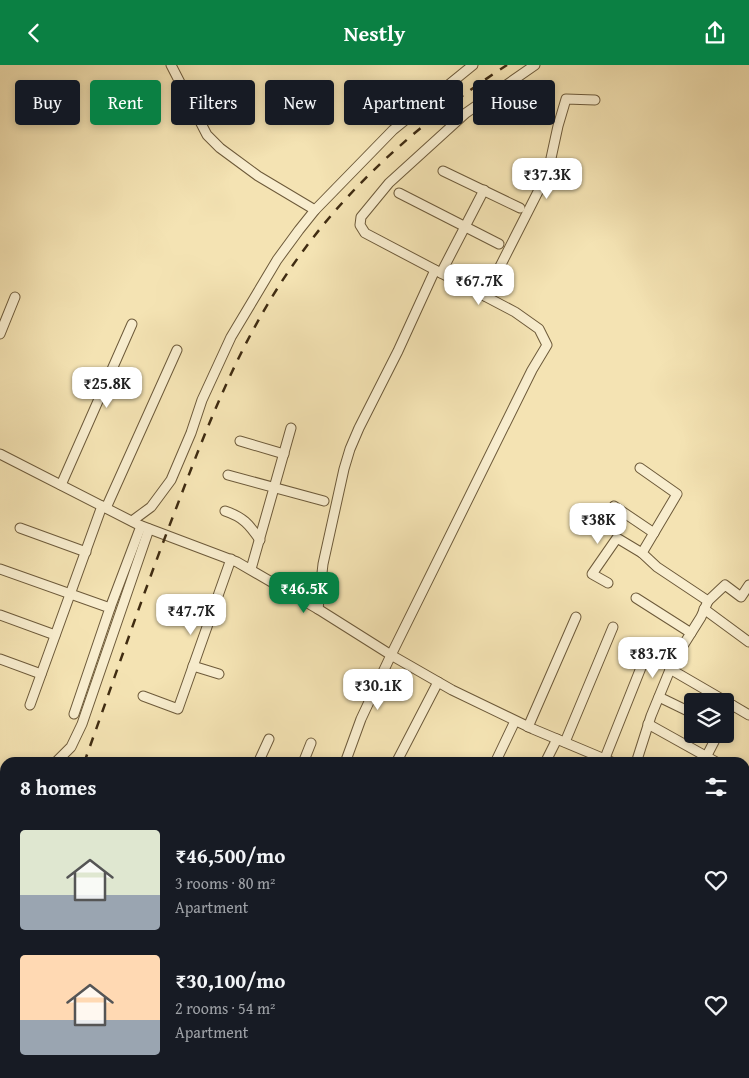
<!DOCTYPE html>
<meta charset="utf-8">
<style>
:root{--surface:#171b24;--page:#242831;--text:#f1f3f6;--muted:#9ea1a6;--accent:#0b8043}
body{margin:0;font-family:"Gentium Book Plus",serif;background:var(--page);color:var(--text);height:100vh;display:flex;flex-direction:column;font-size:19px;white-space:nowrap}
*{box-sizing:border-box;margin:0}
p{font-size:16px;color:var(--muted)}
.icon{flex:none;width:28px;height:28px;fill:none;stroke:currentColor;stroke-width:2;stroke-linecap:round;stroke-linejoin:round}
.map{position:relative;flex:1;overflow:hidden}
.drawer{position:absolute;left:0px;top:692px;width:750px;height:321px;display:flex;flex-direction:column;background:var(--surface);border-radius:15px 15px 0 0;box-shadow:0 2px 8px #0003}
.drawer>*{flex:none}
.guide{position:absolute;left:15px;top:15px;width:720px;height:45px;display:flex;gap:10px}
.fabs{position:absolute;left:684px;top:628px;display:grid;gap:10px}
.fabs a{display:grid;place-items:center;width:50px;height:50px;border-radius:5px;background:var(--surface);box-shadow:0 2px 8px #0003;font-size:25px}
.price{position:absolute;translate:-50% -42px;padding:0 11px;border-radius:10px;background:#fff;color:#222;font-size:16px;line-height:32px;filter:drop-shadow(0 1px 2px #0008)}
.price::after{content:'';position:absolute;left:50%;top:30px;width:15px;height:11px;margin-left:-8px;background:inherit;clip-path:polygon(0 0,100% 0,50% 100%)}
.price.on{background:var(--accent);color:#fff}
ul{padding:0;list-style:none}
li{display:flex;align-items:center;gap:15px;height:125px;padding:0 20px}
li span{display:grid;place-items:center;flex:none;width:140px;height:100px;border-radius:5px;color:#555}
li>.icon{margin-inline-start:auto}
span .icon{width:60px;height:60px;fill:#fffc;stroke-width:1}
li b{font-size:21px}
h2{display:flex;justify-content:space-between;align-items:center;height:60px;padding:0 20px;font-size:21px}
.chip{padding:0 18px;border-radius:5px;background:var(--surface);box-shadow:0 2px 8px #0003;font-size:18px;line-height:45px}
.chip.on{background:var(--accent);color:#fff}
header{display:flex;justify-content:space-between;align-items:center;height:65px;padding:0 20px;background:var(--accent);color:#fff;font-size:22px;font-weight:600}
.map>svg:first-child{display:block}
.lines{fill:none;stroke-linecap:round;stroke-linejoin:round}
.minor-casing{stroke:#6d5a3a;stroke-width:11}
.minor{stroke:#f8edce;stroke-width:9}
.rail{stroke:#402c12;stroke-width:2.5;stroke-dasharray:9 9;stroke-linecap:butt}
</style>
<header><svg class="icon" aria-label="back" viewBox="0 0 24 24"><path d="M15 5l-7 7 7 7"/></svg>Nestly<svg class="icon" aria-label="share" viewBox="0 0 24 24"><path d="M12 15V3M7 8l5-5 5 5M5 13v7h14v-7"/></svg></header>
<div class="map">
<svg width="749" height="1013" viewBox="0 0 749 1013">
<rect width="100%" height="100%" fill="#f4e3b3"/>
<filter id="stains"><feTurbulence type="fractalNoise" baseFrequency=".004" numOctaves="4"/><feColorMatrix values="0 0 0 0 .2 0 0 0 0 .09 0 0 0 0 .02 0 0 0 .5 -.17"/></filter>
<radialGradient id="worn" r=".72"><stop offset=".6" stop-color="#630" stop-opacity="0"/><stop offset="1" stop-color="#630" stop-opacity=".3"/></radialGradient>
<g class="lines">
<defs>
<g id="minor">
<path d="M171,0L207,70L220,83L258,111L315,145"/>
<path d="M443,106L520,143"/>
<path d="M399,128L499,179"/>
<path d="M441,208L484,125"/>
<path d="M485,231L548,107L558,61L566,34L595,35"/>
<path d="M0,269L15,232"/>
<path d="M240,376L284,389"/>
<path d="M0,389L139,460L237,497L318,544L391,590L452,625L533,664L614,698"/>
<path d="M228,410L324,436"/>
<path d="M61,420L132,259"/>
<path d="M614,441L654,468"/>
<path d="M106,443L177,285"/>
<path d="M225,446C243,452 249,459 260,475"/>
<path d="M132,456L151,442L171,415L191,368L202,335L231,272L277,195L299,165L315,145L393,65L473,0"/>
<path d="M20,463L86,487"/>
<path d="M0,504L110,543L74,649"/>
<path d="M251,504L291,363"/>
<path d="M608,518L592,509L617,473L642,488"/>
<path d="M636,533L691,568"/>
<path d="M708,536L725,520L741,532L749,520"/>
<path d="M110,543L141,461"/>
<path d="M318,544L323,499L344,404L350,384L359,363L398,286L435,205"/>
<path d="M704,544L749,577"/>
<path d="M0,550L55,570"/>
<path d="M0,594L41,609"/>
<path d="M193,601L219,609"/>
<path d="M670,604L732,640L725,654"/>
<path d="M143,631L178,644L231,494"/>
<path d="M659,632L692,648"/>
<path d="M30,640L102,441"/>
<path d="M732,640L749,650"/>
<path d="M648,659L718,698"/>
<path d="M528,662L576,552"/>
<path d="M565,677L613,562"/>
<path d="M55,698L71,682L82,659L149,464"/>
<path d="M258,698L269,674"/>
<path d="M303,698L311,678"/>
<path d="M345,698L361,654L391,590L532,305L547,280L539,264L515,247L365,168L360,160L361,152L389,118L466,48L535,0"/>
<path d="M396,698L438,617"/>
<path d="M495,698L515,656"/>
<path d="M545,698L557,674"/>
<path d="M603,698L650,580"/>
<path d="M636,698L651,651L674,595L701,552L708,536L657,502L642,488L677,429L640,403"/>
<path d="M703,698L718,669"/>
<path d="M0,745L5,740"/>
<path d="M745,757L749,759"/>
<path d="M0,769L5,775"/>
<path d="M0,846L5,835"/>
<path d="M745,908L748,902"/>
<path d="M745,999L749,1002"/>
<path d="M469,1009L472,1013"/>
<path d="M515,1009L518,1013"/>
<path d="M581,1009L587,1013"/>
<path d="M684,1009L690,1013"/>
</g>
</defs>
<!-- minor casing -->
<use href="#minor" class="minor-casing"/>
<!-- minor -->
<use href="#minor" class="minor"/>
<!-- rail -->
<g class="rail">
<path d="M84,698C115,612 144,526 177,441C211,351 245,264 303,186C358,111 429,51 507,0"/>
<path d="M0,933L5,919"/>
</g>
</g>
<rect width="100%" height="100%" filter="url(#stains)"/>
<rect width="100%" height="100%" fill="url(#worn)"/>
</svg>
<div class="fabs">
<a><svg class="icon" aria-label="layers" viewBox="0 0 24 24"><path d="M12 4l9 5-9 5-9-5zM3 14l9 5 9-5"/></svg></a>
</div>
<b class="price" style="left:547px;top:135px">₹37.3K</b>
<b class="price" style="left:479px;top:241px">₹67.7K</b>
<b class="price" style="left:107px;top:344px">₹25.8K</b>
<b class="price" style="left:598px;top:480px">₹38K</b>
<b class="price on" style="left:304px;top:549px">₹46.5K</b>
<b class="price" style="left:191px;top:571px">₹47.7K</b>
<b class="price" style="left:653px;top:614px">₹83.7K</b>
<b class="price" style="left:378px;top:646px">₹30.1K</b>
<div class="guide">
<a class="chip">Buy</a>
<a class="chip on">Rent</a>
<a class="chip">Filters</a>
<a class="chip">New</a>
<a class="chip">Apartment</a>
<a class="chip">House</a>
</div>
<section class="drawer">
<h2>8 homes<svg class="icon" aria-label="filters" viewBox="0 0 24 24"><path d="M4 7h16M4 17h16"/><circle cx="9" cy="7" r="2"/><circle cx="15" cy="17" r="2"/></svg></h2>
<ul>
<li><span style="background:linear-gradient(#dfe7d0 65%,#9aa5b1 0)"><svg class="icon" aria-label="home" viewBox="0 0 24 24"><path d="M3 11l9-7 9 7M6 9v11h12V9"/></svg></span><div><b>₹46,500/mo</b><p>3 rooms · 80 m²</p><p>Apartment</p></div><svg class="icon" aria-label="heart" viewBox="0 0 24 24"><path d="M12 20l-8-8c-3-5 5-10 8-4 3-6 11-1 8 4z"/></svg></li>
<li><span style="background:linear-gradient(#ffd9b3 65%,#9aa5b1 0)"><svg class="icon" aria-label="home" viewBox="0 0 24 24"><path d="M3 11l9-7 9 7M6 9v11h12V9"/></svg></span><div><b>₹30,100/mo</b><p>2 rooms · 54 m²</p><p>Apartment</p></div><svg class="icon" aria-label="heart" viewBox="0 0 24 24"><path d="M12 20l-8-8c-3-5 5-10 8-4 3-6 11-1 8 4z"/></svg></li>
</ul>
</section>
</div>
